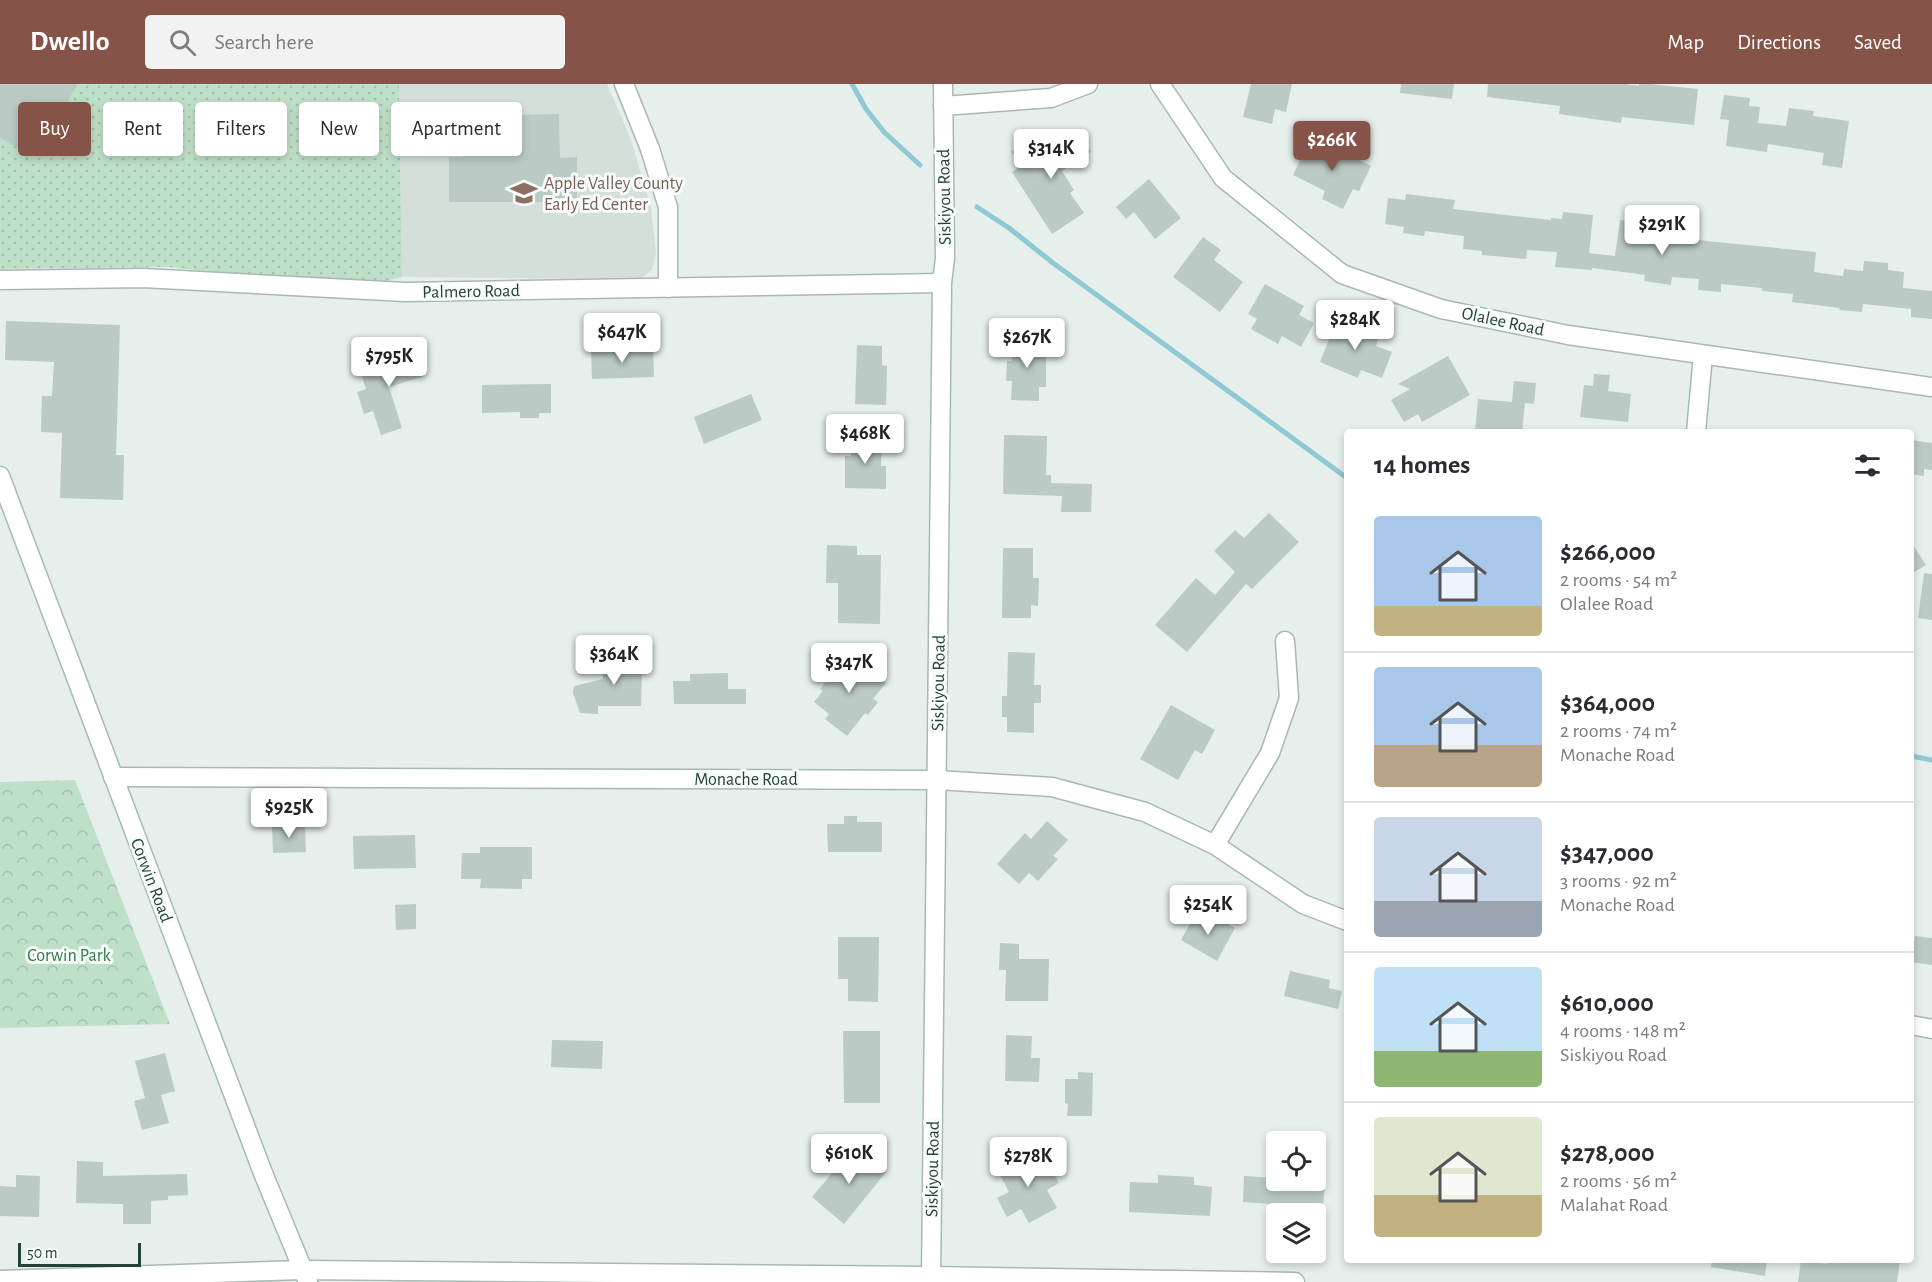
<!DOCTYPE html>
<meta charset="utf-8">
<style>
:root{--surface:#fff;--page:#f2f2f3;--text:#2b2b33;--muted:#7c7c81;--line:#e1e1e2;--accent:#855347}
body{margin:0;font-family:"Alegreya Sans",sans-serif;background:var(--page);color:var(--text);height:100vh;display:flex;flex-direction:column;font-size:22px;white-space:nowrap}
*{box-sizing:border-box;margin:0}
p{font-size:20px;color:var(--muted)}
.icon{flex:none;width:33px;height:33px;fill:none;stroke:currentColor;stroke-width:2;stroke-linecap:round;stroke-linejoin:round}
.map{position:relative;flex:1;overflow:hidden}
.drawer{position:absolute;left:1344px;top:345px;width:570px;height:834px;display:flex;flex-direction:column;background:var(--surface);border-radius:6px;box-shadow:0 3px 9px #0003}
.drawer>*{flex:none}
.guide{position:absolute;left:18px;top:18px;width:570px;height:54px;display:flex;gap:12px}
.buttons{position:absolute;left:1266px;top:1047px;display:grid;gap:12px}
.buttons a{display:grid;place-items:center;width:60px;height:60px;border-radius:6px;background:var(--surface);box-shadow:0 3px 9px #0003;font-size:30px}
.scale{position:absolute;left:18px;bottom:15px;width:123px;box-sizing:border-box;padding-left:6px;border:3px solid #24423a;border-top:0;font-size:16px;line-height:21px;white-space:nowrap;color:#24423a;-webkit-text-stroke:4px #f7fbf9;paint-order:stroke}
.price{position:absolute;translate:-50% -51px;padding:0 14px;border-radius:6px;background:#fff;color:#222;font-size:20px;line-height:39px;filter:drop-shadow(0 2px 3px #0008)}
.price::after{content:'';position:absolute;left:50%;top:36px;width:18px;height:14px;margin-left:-9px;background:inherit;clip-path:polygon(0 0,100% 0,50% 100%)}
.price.active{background:var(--accent);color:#fff}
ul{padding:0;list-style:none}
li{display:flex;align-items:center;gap:18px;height:150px;padding:0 30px}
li+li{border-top:2px solid var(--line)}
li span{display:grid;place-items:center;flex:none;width:168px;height:120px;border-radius:6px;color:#555}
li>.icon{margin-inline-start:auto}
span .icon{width:72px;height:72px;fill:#fffc;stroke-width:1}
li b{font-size:26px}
h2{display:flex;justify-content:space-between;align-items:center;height:72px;padding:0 30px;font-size:26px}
.pill{padding:0 21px;border-radius:6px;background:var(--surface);box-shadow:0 3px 9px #0003;font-size:21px;line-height:54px}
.pill.active{background:var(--accent);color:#fff}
header{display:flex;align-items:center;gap:36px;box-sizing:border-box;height:84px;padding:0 30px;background:var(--accent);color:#fff}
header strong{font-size:28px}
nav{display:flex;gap:33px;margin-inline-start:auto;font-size:21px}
.search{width:420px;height:54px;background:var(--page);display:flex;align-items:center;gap:15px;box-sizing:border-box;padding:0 21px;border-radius:6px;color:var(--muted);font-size:22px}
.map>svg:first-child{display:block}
.built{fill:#d4dfda}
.grass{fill:url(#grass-dots)}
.park{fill:url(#park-crowns)}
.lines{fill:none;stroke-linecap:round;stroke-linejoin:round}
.stream{stroke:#8ec9d4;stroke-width:5}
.building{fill:#bbcac4}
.street-casing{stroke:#a8b8b2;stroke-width:21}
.secondary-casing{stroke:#a4bbb3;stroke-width:21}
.street{stroke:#fff;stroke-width:18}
.secondary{stroke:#fff;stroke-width:18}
.labels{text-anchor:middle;stroke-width:6;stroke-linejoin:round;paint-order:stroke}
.education-label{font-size:18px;fill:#785e54;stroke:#f7fbf9;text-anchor:start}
.street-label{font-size:18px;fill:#24423a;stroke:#f7fbf9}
.park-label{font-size:18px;fill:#2d7a4b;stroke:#f7fbf9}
</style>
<header>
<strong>Dwello</strong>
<div class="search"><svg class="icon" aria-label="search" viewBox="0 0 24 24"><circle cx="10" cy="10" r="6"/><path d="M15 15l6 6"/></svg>Search here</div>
<nav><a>Map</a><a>Directions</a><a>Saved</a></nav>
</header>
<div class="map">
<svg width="1932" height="1198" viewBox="0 0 1932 1198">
<defs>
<pattern id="grass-dots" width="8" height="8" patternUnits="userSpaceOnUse" patternTransform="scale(1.5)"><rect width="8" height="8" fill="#bfe0c8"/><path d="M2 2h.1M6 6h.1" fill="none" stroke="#a4c1ad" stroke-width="1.8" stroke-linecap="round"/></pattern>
<pattern id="park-crowns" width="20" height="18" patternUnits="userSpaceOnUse" patternTransform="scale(1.5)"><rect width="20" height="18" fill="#bfe0c8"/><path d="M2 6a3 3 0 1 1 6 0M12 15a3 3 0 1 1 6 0" fill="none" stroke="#a4c1ad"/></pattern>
</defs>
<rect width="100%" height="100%" fill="#e6efeb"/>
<!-- built -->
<path class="built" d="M399,0H607L630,53L651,123L656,169L652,186L640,195L402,193Z"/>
<!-- grass -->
<path class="grass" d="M0,0H399L402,193L374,200L252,192L168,183L0,185Z"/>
<!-- park -->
<path class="park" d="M75,696L170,940L0,944V698Z"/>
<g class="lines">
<!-- stream -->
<g class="stream">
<path d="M852,0L866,25L884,48L920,81"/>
<path d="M977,123L1009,144L1053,179L1347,394"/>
<path d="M1911,672L1932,676"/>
</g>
</g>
<!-- building -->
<g class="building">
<path d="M0,0H77L61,30L69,35L57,58L45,51L33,72L0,54Z"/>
<path d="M1251,0H1292L1286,28L1275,25L1272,40L1243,33Z"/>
<path d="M1401,0H1454L1452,15L1400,9Z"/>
<path d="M1488,0H1625L1639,2V0H1650L1698,5L1694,41L1622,33L1621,39L1559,30L1560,22L1487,13Z"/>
<path d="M1724,11L1750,14L1749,22L1760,23L1758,39L1786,42L1789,24L1814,27L1813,32L1849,37L1842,84L1822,81L1824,69L1768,60L1767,68L1726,62L1729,36L1720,35Z"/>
<path d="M517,24V31L559,30L560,74L577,73V118H449V73H463L462,25Z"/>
<path d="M1077,48L1091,68L1062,87L1074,106L1070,109L1084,129L1052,150L1012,88L1021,82L1011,67L1028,55L1040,73Z"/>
<path d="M1312,52L1371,82L1359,107L1353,105L1343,125L1322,115L1325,107L1293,91Z"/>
<path d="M1149,95L1181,134L1155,155L1134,128L1126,135L1116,123Z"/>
<path d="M1406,110L1455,116L1453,125L1551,136V134L1562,135L1563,128L1593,131L1589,169L1615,172L1620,136L1678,143L1677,154L1816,168L1814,188L1843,192L1844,185L1863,187L1864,177L1888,179V186L1904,188L1903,204L1932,207V235L1911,233V225L1863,220L1862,228L1839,226L1840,224L1792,218L1793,210L1762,207V204L1721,200V208L1698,206L1699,195L1672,193L1671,201L1644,197L1645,191L1631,189L1592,184V186L1555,183L1557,168L1527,166L1526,175L1482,171V167L1463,165L1464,152L1425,147L1424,152L1403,149L1404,143L1385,140L1388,114L1405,116Z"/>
<path d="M1203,153L1221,166L1214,176L1243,198L1220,228L1173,193Z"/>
<path d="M1265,200L1304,222L1299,231L1314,239L1301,263L1282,252L1278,260L1251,245L1257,235L1248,230Z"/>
<path d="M1337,235L1379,252L1376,262L1392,268L1382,294L1361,286L1358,294L1320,278Z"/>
<path d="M6,237L120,241L116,371H124L123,416L60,414L62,349L41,348L42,312H52L54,278L5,276Z"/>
<path d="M1012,252H1039V267H1046V303H1039V317L1011,316L1012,297H1006L1007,277H1012Z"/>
<path d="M857,261L882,262V281L887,282L886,321L855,320Z"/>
<path d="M653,264L654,293L592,295L591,266Z"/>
<path d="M416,265L424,292L389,303L402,344L381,351L373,327L364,330L357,308L366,305L362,293L379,288L375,278Z"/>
<path d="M1448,272L1470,311L1422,338L1418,330L1404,338L1391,316L1410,305L1398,300Z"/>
<path d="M1594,290L1610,291L1608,307L1631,310L1628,338L1580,333L1584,301L1593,302Z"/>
<path d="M1514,297L1536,299L1534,320L1525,319L1522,348H1475L1478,315L1512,318Z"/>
<path d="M551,300V329H539V334H520V328L482,329V301Z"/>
<path d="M751,310L762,336L704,360L694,333Z"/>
<path d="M1004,351L1047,352L1046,391H1051V399L1092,400L1091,428H1061L1062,412L1003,410Z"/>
<path d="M851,354L882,355L881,382H886V405L845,404V372H851Z"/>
<path d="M1911,356L1932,359V386L1924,385V392L1911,390Z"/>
<path d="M1269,429L1299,458L1252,505L1246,500L1187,568L1155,541L1196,494L1215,511L1235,488L1214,467L1235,446L1244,454Z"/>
<path d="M1911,458L1926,481L1911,490Z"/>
<path d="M827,461L857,462V471H881L880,540L838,539V499H826Z"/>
<path d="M1003,464H1033V494H1039L1038,522L1031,521V534H1002Z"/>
<path d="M1924,489L1932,490V536L1918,534Z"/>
<path d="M643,567L649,584L642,586L641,622H598V630L580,629L573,609L574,602L603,595V580Z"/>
<path d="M1008,568L1035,569L1034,601H1041V619H1034V649L1007,648V633H1002V612H1007Z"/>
<path d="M848,569L886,599L873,615L878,618L868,631L865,629L847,652L825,635L829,630L814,618L823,607L820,605Z"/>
<path d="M728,589V605H746V620H674L673,597H690V590Z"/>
<path d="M1171,621L1215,646L1202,670L1195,666L1178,696L1140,675Z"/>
<path d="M844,732H857V738H882V768H828L827,740H844Z"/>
<path d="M1047,737L1068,756L1053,772L1058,775L1038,797L1029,789L1019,800L997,780L1025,749L1031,755Z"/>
<path d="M305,741L306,768L273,769L272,742Z"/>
<path d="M415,751L416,784L354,785L353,752Z"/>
<path d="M480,763H532V795H522V805L480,804L481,795H461L462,769H480Z"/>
<path d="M416,820V845L396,846L395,821Z"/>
<path d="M1196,829L1216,840L1219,835L1235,844L1217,877L1181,856Z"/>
<path d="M1915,852L1932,854V881L1911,878Z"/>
<path d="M838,853H879L878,918L848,917V895H838Z"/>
<path d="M1000,859L1019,860V875H1049L1048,917H1005L1006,886H999Z"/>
<path d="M1290,887L1330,896L1329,904L1342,907L1338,925L1284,912Z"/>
<path d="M843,947H880V1019H844Z"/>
<path d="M1006,951L1032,952L1031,974H1040L1039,998L1005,997Z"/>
<path d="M552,956L603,957L602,985L551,983Z"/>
<path d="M165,969L175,1007L161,1011L169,1039L142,1046L134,1017L145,1014L135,977Z"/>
<path d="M1078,988L1093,989L1092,1032H1067L1068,1020L1065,1019V995H1078Z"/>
<path d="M855,1062L886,1088L844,1140L812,1113Z"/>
<path d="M1042,1069L1059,1099L1047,1106L1057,1124L1029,1139L1021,1125L1007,1133L997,1114L1009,1108L998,1087L1029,1070L1032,1075Z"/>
<path d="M77,1077L103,1078V1092L187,1090L188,1111L168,1112V1116L151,1117V1140H123V1120L76,1119Z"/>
<path d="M16,1091L40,1092L39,1133L0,1132V1102L16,1103Z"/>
<path d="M1158,1091L1194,1093V1101L1212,1103L1210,1132L1129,1128L1130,1098L1158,1099Z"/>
<path d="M1244,1092L1276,1094V1096L1325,1098L1323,1123L1292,1122L1291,1130H1270L1271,1120L1243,1118Z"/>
<path d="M1712,1176H1767L1765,1192L1711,1183Z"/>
<path d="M1801,1176L1827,1180V1176H1900L1897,1198H1798Z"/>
</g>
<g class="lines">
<defs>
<g id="street">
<path d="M624,0L650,65L668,123V204"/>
<path d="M1160,0L1223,94L1342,190L1441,225L1568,251L1932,303"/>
<path d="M943,22L1051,14L1088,0"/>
<path d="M0,196L143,194L405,208L942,199"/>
<path d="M1696,348L1703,271"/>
<path d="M113,693L937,696L1052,703L1145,728L1215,761L1303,820L1347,837"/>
<path d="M1215,761L1270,669L1289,614L1285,557"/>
<path d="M1911,941L1932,945"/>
<path d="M0,1196L303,1186L931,1192L1295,1198"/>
<path d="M931,1198L942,199L945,174L943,0"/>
</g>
<path id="secondary" d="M0,392L263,1089L308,1198"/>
</defs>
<!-- street casing -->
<use href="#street" class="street-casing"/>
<!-- secondary casing -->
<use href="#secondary" class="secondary-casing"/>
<!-- street -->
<use href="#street" class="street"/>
<!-- secondary -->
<use href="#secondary" class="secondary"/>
</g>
<!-- icons -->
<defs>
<symbol id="school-bare" viewBox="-9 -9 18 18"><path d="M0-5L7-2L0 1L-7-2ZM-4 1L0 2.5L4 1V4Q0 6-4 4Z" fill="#8d6e63" stroke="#f7fbf9" stroke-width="2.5" paint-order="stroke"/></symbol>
</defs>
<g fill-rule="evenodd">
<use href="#school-bare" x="505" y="90" width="38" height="38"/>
</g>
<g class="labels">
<!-- education labels -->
<g class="education-label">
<text x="544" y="105">Apple Valley County<tspan x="544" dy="21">Early Ed Center</tspan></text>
</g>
<!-- street labels -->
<g class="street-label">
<text transform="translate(944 113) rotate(-91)" y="6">Siskiyou Road</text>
<text transform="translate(471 207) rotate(-1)" y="6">Palmero Road</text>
<text transform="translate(1503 237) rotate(12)" y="6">Olalee Road</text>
<text transform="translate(938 599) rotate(-89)" y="6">Siskiyou Road</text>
<text x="746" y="701">Monache Road</text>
<text transform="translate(152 796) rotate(69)" y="6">Corwin Road</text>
<text transform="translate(932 1085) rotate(-89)" y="6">Siskiyou Road</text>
</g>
<!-- park labels -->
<g class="park-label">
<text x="69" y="877">Corwin Park</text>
</g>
</g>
</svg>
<div class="buttons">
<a><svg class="icon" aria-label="locate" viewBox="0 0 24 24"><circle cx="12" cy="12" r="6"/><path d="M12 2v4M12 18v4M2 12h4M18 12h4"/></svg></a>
<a><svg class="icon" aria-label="layers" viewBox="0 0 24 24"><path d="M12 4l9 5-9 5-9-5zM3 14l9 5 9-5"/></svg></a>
</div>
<div class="scale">50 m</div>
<b class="price active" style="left:1332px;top:88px">$266K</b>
<b class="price" style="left:1051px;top:96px">$314K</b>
<b class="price" style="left:1662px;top:172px">$291K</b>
<b class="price" style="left:1355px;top:267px">$284K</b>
<b class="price" style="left:622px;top:280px">$647K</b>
<b class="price" style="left:1027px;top:285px">$267K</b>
<b class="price" style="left:389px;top:304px">$795K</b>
<b class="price" style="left:865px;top:381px">$468K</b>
<b class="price" style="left:614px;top:602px">$364K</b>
<b class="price" style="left:849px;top:610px">$347K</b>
<b class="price" style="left:289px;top:755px">$925K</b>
<b class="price" style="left:1208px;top:852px">$254K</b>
<b class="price" style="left:849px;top:1101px">$610K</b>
<b class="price" style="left:1028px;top:1104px">$278K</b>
<div class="guide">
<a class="pill active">Buy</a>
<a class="pill">Rent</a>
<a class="pill">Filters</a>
<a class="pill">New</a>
<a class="pill">Apartment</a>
</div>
<section class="drawer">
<h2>14 homes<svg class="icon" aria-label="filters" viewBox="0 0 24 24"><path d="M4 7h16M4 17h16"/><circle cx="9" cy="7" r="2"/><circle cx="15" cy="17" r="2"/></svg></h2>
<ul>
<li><span style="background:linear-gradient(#a9c7e8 75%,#c2b280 0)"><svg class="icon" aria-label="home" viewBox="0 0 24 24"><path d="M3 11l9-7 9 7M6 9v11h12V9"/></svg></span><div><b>$266,000</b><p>2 rooms · 54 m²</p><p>Olalee Road</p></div></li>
<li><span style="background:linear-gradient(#a9c7e8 65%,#b9a48a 0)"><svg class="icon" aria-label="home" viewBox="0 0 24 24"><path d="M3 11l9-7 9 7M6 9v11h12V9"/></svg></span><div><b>$364,000</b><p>2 rooms · 74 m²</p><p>Monache Road</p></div></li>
<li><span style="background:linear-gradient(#c9d6e8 70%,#9aa5b1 0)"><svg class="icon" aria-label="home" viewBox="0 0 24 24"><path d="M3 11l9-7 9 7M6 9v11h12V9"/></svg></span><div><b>$347,000</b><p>3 rooms · 92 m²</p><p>Monache Road</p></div></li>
<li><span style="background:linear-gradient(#bfe0f5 70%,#8fb573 0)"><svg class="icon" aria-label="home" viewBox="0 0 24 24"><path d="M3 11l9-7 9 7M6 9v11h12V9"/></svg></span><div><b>$610,000</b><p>4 rooms · 148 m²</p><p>Siskiyou Road</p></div></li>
<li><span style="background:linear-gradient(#dfe7d0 65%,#c2b280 0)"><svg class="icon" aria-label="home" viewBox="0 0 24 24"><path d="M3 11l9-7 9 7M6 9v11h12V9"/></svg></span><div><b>$278,000</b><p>2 rooms · 56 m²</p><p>Malahat Road</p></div></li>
</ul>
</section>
</div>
